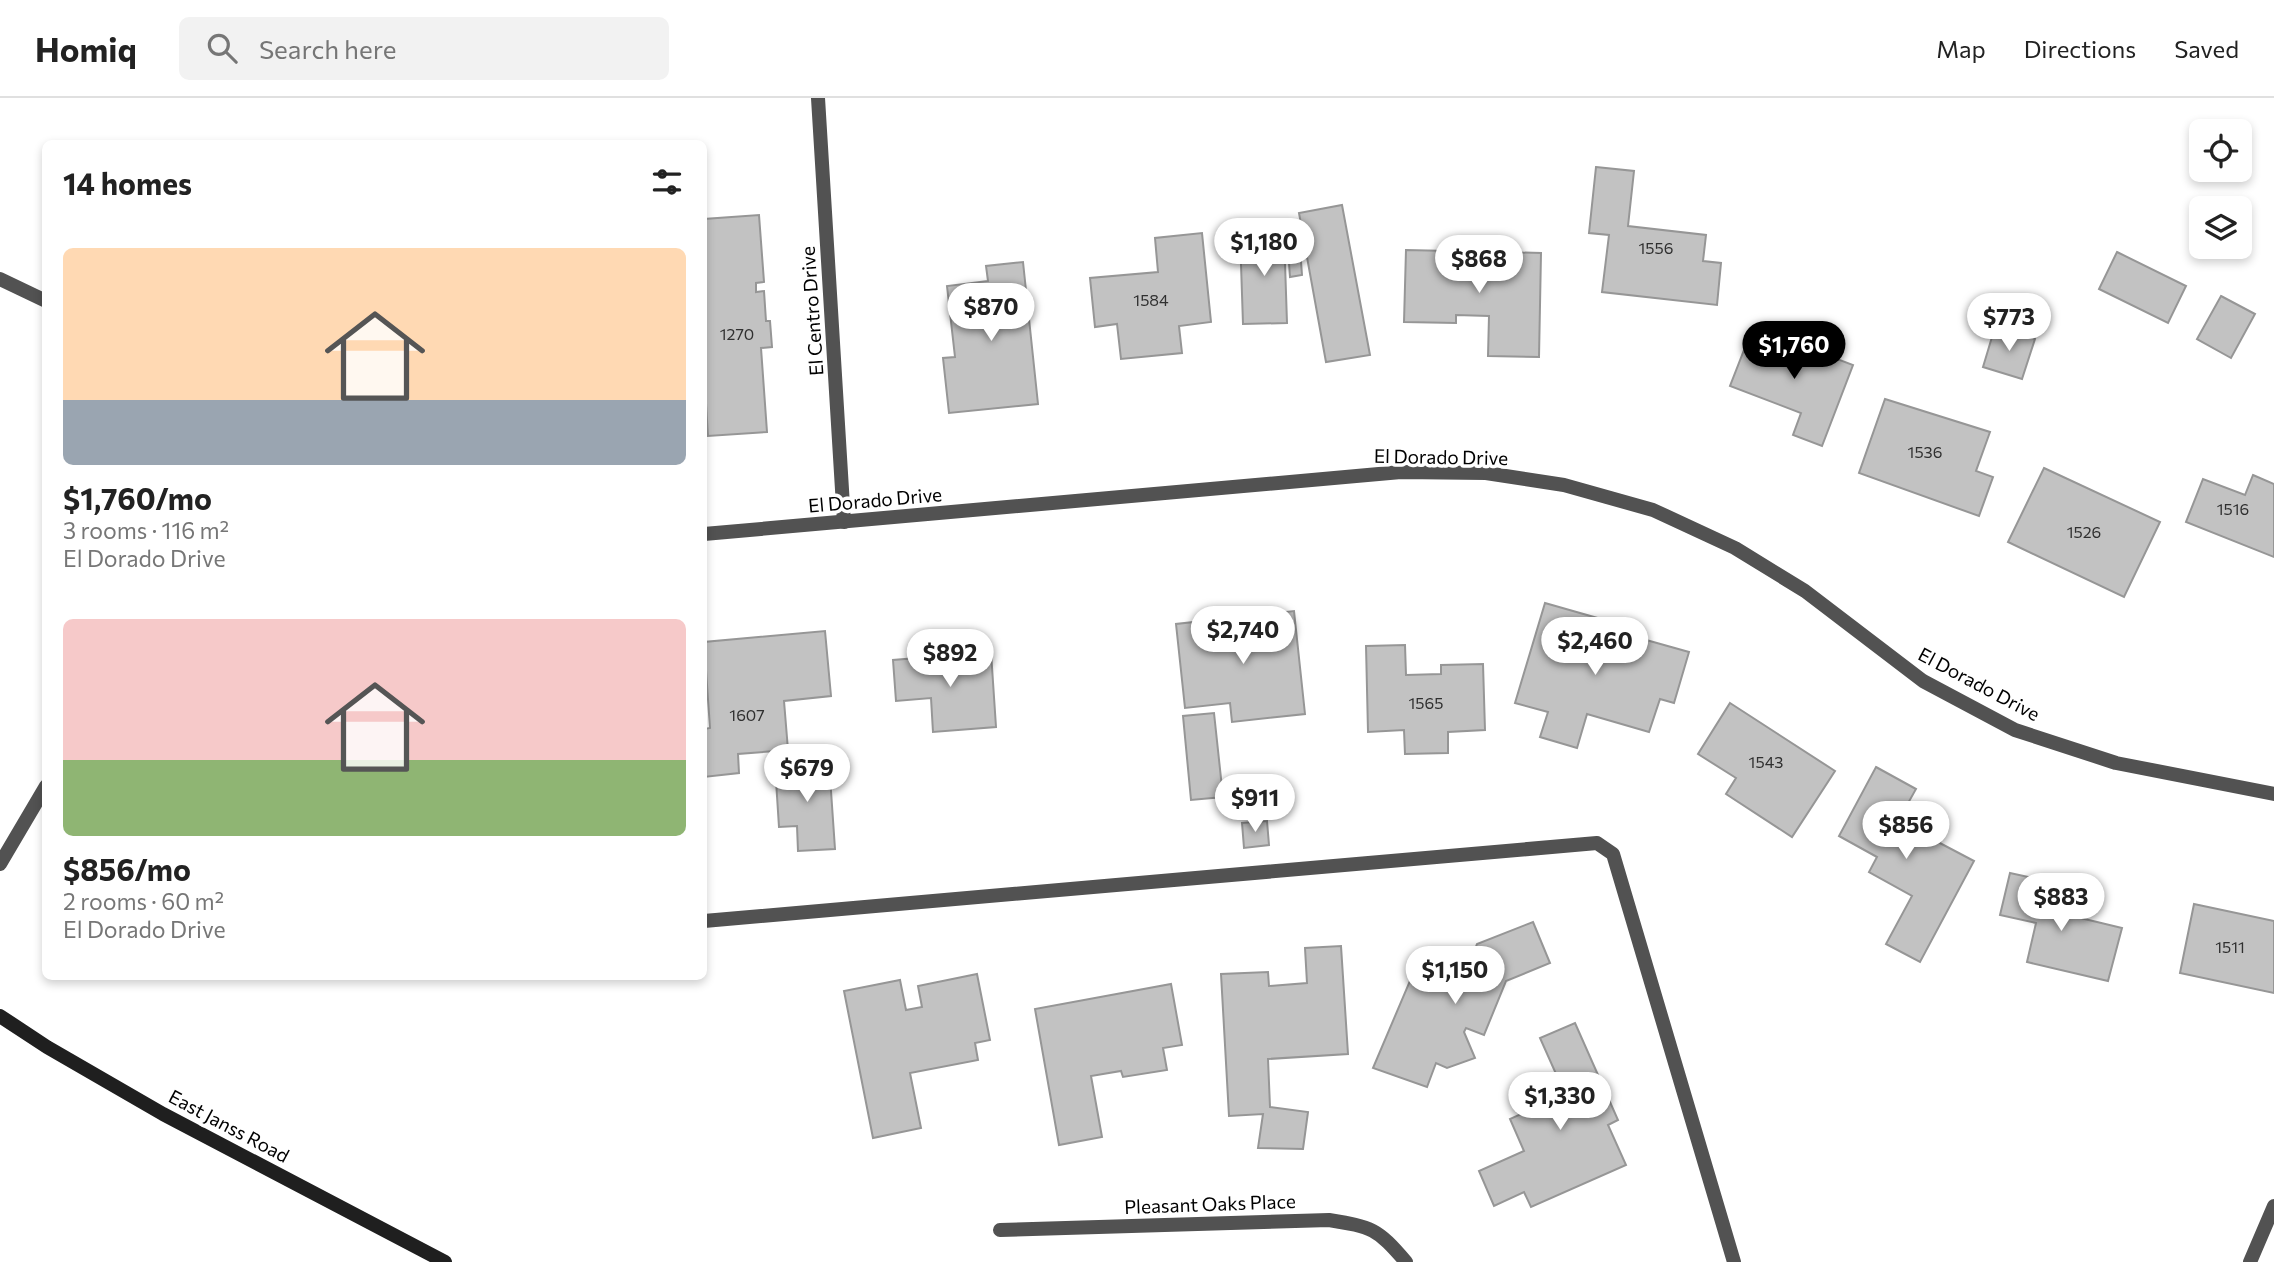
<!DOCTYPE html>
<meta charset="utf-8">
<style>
:root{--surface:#fff;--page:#f2f2f2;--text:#222;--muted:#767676;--line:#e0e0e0;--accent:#000}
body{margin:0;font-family:Commissioner,sans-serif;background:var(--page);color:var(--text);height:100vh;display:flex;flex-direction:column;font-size:26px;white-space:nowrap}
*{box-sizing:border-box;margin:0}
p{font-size:23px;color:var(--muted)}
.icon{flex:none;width:38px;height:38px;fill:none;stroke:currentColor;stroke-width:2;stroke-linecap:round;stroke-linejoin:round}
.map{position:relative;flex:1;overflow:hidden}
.sheet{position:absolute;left:42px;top:42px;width:665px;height:840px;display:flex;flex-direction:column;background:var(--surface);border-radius:10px;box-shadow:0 4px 10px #0003}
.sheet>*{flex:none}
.controls{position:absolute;left:2189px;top:21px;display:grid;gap:14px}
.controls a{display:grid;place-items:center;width:63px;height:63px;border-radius:10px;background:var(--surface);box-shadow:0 4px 10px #0003;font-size:35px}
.price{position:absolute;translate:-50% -60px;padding:0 16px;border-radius:24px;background:#fff;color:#222;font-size:23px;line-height:46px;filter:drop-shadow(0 2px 4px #0008)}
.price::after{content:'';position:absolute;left:50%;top:42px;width:21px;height:16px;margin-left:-10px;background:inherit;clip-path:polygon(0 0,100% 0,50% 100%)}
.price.active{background:var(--accent);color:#fff}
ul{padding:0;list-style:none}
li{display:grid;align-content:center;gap:14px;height:371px;padding:0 21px}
li span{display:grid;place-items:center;height:217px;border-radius:10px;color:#555}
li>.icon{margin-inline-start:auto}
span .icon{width:126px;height:126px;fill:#fffc;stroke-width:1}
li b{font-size:30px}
h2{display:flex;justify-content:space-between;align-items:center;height:84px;padding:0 21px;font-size:30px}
header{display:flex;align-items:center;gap:42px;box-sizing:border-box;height:98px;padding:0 35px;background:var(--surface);border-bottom:2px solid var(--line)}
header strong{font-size:33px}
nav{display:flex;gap:38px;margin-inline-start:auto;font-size:24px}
.search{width:490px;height:63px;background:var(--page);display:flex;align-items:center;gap:18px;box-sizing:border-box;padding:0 24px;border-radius:10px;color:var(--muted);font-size:26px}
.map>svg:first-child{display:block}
.building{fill:#c2c2c2;stroke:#969696;stroke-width:2}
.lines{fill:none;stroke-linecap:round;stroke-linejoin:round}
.lane{stroke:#525252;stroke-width:14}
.street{stroke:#525252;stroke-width:14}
.secondary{stroke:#1f1f1f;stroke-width:14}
.labels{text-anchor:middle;stroke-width:7;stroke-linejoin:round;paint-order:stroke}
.number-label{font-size:16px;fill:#303030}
.street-label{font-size:19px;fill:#000;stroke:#fff}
</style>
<header>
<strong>Homiq</strong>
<div class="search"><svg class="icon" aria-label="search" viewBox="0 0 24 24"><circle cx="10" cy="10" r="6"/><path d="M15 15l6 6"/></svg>Search here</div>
<nav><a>Map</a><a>Directions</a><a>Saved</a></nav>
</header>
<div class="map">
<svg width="2274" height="1164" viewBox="0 0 2274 1164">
<rect width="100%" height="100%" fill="#fff"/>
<!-- building -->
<g class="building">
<path d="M1596,69L1634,73L1628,128L1706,137L1703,163L1721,165L1717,207L1602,194L1609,137L1589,135Z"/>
<path d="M1342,107L1370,257L1326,264L1299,115Z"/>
<path d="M759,117L764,184L756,185V194L764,193L766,223H770L772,249L761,250L767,334L708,338L704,273V121Z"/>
<path d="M1202,135L1211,224L1179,228L1182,255L1121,261L1117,226L1095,229L1090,180L1158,174L1155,140Z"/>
<path d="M1284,135L1287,225L1243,226L1240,136Z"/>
<path d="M1300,150L1302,177L1290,179L1288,151Z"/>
<path d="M1406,152L1541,155L1539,259L1488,258L1489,218L1456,217V225L1404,224Z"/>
<path d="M2117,154L2186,188L2168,225L2099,191Z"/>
<path d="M1023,164L1038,306L949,315L943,260L955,259L947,188L988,183L986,168Z"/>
<path d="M2221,198L2255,216L2231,260L2197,241Z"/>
<path d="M1753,229L1853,267L1822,348L1793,337L1801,315L1730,288Z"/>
<path d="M1995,229L2035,241L2022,281L1983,269Z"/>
<path d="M1885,301L1990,334L1976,373L1993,379L1979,418L1859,375Z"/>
<path d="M2044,370L2160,424L2124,499L2008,444Z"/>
<path d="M2253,377L2274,386V459L2186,424L2203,381L2245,397Z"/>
<path d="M1545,505L1601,521L1593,548L1626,558L1632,538L1689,554L1674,605L1660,601L1649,634L1587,616L1577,650L1540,639L1548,614L1515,605Z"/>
<path d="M1294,513L1305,616L1232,624L1230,605L1185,610L1176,526Z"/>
<path d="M825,533L831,598L784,603L788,652L738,656L739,675L704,679V631L710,630L704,544Z"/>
<path d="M1405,547L1406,577L1441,576V567L1483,566L1485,632L1448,634V655L1405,656L1404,632L1368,634L1366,548Z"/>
<path d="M991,554L996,629L933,634L931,600L896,603L893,562Z"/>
<path d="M1730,605L1835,673L1792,739L1726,696L1736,680L1698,656Z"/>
<path d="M1214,615L1223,699L1191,702L1183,618Z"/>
<path d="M829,664L835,751L798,753L797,728L779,729L775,667Z"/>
<path d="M1876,669L1916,691L1898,723L1974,763L1920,864L1886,846L1912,798L1869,774L1877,759L1839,738Z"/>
<path d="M1267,723L1269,747L1244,750L1242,725Z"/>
<path d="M2010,775L2046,783L2039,810L2122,830L2108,883L2027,864L2036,825L2000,817Z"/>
<path d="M2194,806L2274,823V895L2180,875Z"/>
<path d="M1533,824L1550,865L1506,883L1484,937L1466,930L1464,934L1475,960L1447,970L1436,965L1427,989L1373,970L1418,864L1463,882L1477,846Z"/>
<path d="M1341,848L1348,956L1268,961L1270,1009L1308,1014L1303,1051L1258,1050L1263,1016L1229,1018L1221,876L1268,874L1269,888L1307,885L1305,850Z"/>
<path d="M977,876L990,942L975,945L978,962L910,975L921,1030L873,1040L844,893L900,882L906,912L922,909L918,888Z"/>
<path d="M1171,886L1182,947L1163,950L1167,972L1123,979L1121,973L1091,978L1102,1039L1059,1047L1035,911Z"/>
<path d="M1575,925L1618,1022L1608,1027L1626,1067L1531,1109L1524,1094L1494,1108L1479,1073L1524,1053L1510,1021L1565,996L1540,940Z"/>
</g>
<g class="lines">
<!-- lane -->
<g class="lane">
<path d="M0,766L46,688"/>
<path d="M704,823L1597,745L1613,756L1734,1164"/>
</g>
<!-- street -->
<g class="street">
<path d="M818,0L844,424"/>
<path d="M0,181L46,203"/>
<path d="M704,436L1401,374L1486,375L1564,387L1653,412L1735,450L1805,493L1923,583L2015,632L2116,665L2274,696"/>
<path d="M1000,1132L1329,1122C1372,1129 1377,1130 1406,1164"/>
<path d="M2250,1164L2274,1108"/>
</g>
<!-- secondary -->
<path class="secondary" d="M0,918L47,949L163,1016L445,1164"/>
</g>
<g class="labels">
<!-- number labels -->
<g class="number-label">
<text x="1656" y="156">1556</text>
<text x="1151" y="208">1584</text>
<text x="737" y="242">1270</text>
<text x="1925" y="360">1536</text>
<text x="2233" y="417">1516</text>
<text x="2084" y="440">1526</text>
<text x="1426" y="611">1565</text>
<text x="747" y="623">1607</text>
<text x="1766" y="670">1543</text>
<text x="2230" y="855">1511</text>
</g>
<!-- street labels -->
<g class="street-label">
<text transform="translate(812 213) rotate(-94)" y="7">El Centro Drive</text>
<text transform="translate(1441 359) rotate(1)" y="7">El Dorado Drive</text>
<text transform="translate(875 402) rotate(-5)" y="7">El Dorado Drive</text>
<text transform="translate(1979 586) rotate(28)" y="7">El Dorado Drive</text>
<text transform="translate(229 1028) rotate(28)" y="7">East Janss Road</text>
<text transform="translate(1210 1106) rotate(-2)" y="7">Pleasant Oaks Place</text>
</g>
</g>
</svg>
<div class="controls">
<a><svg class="icon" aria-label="locate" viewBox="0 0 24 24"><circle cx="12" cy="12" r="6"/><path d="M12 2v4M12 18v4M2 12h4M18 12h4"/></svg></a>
<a><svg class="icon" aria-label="layers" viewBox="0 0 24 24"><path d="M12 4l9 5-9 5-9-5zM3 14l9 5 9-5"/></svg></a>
</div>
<b class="price" style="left:1264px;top:180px">$1,180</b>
<b class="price" style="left:1479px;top:197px">$868</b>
<b class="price" style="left:991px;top:245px">$870</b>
<b class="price" style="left:2009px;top:255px">$773</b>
<b class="price active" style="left:1794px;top:283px">$1,760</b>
<b class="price" style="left:1243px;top:568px">$2,740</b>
<b class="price" style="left:1595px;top:579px">$2,460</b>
<b class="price" style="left:950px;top:591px">$892</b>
<b class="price" style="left:807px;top:706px">$679</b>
<b class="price" style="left:1255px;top:736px">$911</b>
<b class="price" style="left:1906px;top:763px">$856</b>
<b class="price" style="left:2061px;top:835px">$883</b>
<b class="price" style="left:1455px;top:908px">$1,150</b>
<b class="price" style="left:1560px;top:1034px">$1,330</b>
<section class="sheet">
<h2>14 homes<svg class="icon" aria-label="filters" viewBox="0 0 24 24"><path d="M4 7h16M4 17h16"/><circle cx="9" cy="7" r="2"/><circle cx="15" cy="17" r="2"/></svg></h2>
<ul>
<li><span style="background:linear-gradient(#ffd9b3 70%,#9aa5b1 0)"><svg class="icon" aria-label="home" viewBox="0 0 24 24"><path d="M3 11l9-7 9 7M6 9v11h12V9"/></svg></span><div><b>$1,760/mo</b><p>3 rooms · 116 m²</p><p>El Dorado Drive</p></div></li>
<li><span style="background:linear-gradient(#f6c9c9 65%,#8fb573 0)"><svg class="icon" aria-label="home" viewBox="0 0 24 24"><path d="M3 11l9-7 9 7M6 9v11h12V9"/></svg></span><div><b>$856/mo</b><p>2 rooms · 60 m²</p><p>El Dorado Drive</p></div></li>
</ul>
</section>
</div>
